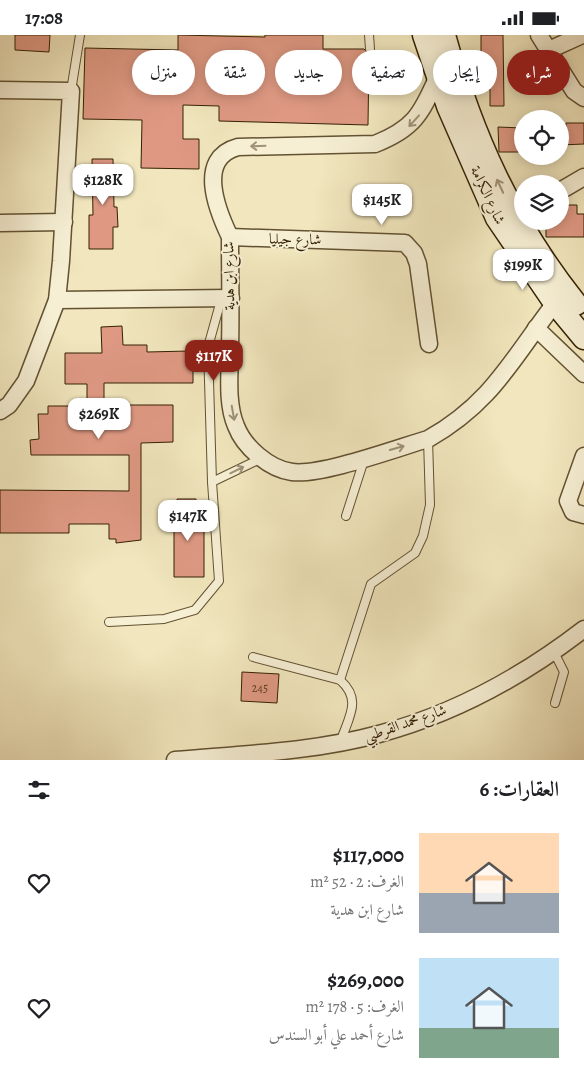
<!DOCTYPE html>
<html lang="ar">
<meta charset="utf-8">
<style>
:root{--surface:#fff;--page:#f2f2f2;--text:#202124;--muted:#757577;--accent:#8f2418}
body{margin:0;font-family:Alegreya,Amiri,serif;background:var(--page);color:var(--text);direction:rtl;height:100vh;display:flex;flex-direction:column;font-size:19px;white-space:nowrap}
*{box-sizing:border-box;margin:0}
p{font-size:16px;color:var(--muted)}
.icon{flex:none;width:28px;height:28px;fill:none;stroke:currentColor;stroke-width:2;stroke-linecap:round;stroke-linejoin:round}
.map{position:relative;height:725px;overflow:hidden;direction:ltr}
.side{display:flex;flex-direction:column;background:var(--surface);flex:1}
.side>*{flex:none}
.top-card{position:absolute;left:15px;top:15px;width:555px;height:45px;direction:rtl;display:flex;gap:10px}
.fabs{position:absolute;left:514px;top:75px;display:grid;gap:10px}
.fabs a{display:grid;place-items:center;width:55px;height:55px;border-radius:50%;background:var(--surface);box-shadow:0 2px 12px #0003;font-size:25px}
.price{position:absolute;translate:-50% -42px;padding:0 11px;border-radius:10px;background:#fff;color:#222;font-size:16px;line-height:32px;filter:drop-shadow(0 1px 2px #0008)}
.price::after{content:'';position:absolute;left:50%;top:30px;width:15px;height:11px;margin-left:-8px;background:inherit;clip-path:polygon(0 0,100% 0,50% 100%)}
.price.current{background:var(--accent);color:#fff}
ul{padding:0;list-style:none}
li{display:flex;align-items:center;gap:15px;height:125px;padding:0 25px}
li span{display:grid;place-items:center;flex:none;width:140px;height:100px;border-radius:0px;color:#555}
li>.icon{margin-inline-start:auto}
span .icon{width:60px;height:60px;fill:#fffc;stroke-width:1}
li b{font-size:21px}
h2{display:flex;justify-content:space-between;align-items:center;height:60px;padding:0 25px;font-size:21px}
.tag{padding:0 18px;border-radius:22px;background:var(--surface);box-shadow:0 2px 12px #0003;font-size:18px;line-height:45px}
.tag.current{background:var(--accent);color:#fff}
.status{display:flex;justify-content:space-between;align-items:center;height:35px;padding:0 25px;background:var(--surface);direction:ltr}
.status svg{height:14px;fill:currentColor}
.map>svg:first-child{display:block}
.building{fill:#df9983;stroke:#342103}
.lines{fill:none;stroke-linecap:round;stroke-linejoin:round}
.lane-casing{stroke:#635232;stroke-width:10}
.street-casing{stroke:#635232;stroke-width:19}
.secondary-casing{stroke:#342103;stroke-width:25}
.lane{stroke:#f6efd4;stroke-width:8}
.street{stroke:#f6efd4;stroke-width:16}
.secondary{stroke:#f6efd4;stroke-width:22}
.oneway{stroke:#9f9276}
.labels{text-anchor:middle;stroke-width:4;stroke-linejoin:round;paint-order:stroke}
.number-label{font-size:12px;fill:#5f3f23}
.street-label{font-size:15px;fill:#342103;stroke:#f6efd4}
</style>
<div class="status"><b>17:08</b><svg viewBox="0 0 49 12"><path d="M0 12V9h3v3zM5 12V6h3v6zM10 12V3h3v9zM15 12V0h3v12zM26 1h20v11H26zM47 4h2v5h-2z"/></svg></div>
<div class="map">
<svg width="584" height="725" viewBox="0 0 584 725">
<rect width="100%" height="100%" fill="#f1e6bd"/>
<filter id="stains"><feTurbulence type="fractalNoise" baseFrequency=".004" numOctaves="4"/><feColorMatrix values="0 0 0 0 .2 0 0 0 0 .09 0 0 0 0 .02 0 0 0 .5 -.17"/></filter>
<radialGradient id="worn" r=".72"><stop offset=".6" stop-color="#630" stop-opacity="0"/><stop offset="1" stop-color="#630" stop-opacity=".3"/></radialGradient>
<!-- building -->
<g class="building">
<path d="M15,0H50L49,17L15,15Z"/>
<path d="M178,0L265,2V0H323V14H364L369,19L368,90L219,86V71L183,70V104H199V134L141,133L142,85L83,84L85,13L178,15Z"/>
<path d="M481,0H503L504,71H490V54L475,55L473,48V28H481Z"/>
<path d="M566,88H584V109L560,110V92H566Z"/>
<path d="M498,92L522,93V117H499Z"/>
<path d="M92,124H113L114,172H117L118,192H113V214H89V180H93Z"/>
<path d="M560,170H577V179H584V202H546V186H560Z"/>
<path d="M122,291L123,310H147V317L189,316V320H193V348H104V370H173V407L141,408V505L116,508V504H109V489H69V498H0V455L129,456V420H31L30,405L39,404L38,379H48V371H87V349H65V318H102L101,292Z"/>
<path d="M177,464H196V493H204V542H174V492H177Z"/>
<path d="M242,637L279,639L277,668L241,666Z"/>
</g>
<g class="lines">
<defs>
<g id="lane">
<path d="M369,0L370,14"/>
<path d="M71,56L80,0"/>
<path d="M212,447L262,423"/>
<path d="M346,481L364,425"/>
<path d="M109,587L164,584L195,575L219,546L212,447L208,312L221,265"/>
<path d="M554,617L564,637L555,668"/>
<path d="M253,622L340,645C363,665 348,683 340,708"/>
<path d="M340,645L371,549L415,518L423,501L430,470L428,404"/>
</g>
<g id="street">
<path d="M539,0L574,56L584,63"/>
<path d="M549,15L582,0"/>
<path d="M437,43C421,80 413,94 375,109L238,112C196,123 217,175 230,202C230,239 231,276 230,312C230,337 226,368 236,391C244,412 269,434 292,437C321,441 397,413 428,404C492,368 512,324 555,268"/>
<path d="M0,55L71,56L61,226L57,265L26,346L9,370L0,376"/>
<path d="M560,156L584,142"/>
<path d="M0,188L64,187"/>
<path d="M230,202L405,208L414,218L418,229L429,309"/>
<path d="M57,265L231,263"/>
<path d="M536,293L584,339"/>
<path d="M584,421L568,466L573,477L584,480"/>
<path d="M175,725C243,719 313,717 379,699C454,679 523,641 584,594"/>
</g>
<g id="secondary">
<path d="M424,0L448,71L497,183L555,268L584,303"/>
<path d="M444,0C471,99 511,188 576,269"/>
</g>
</defs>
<!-- lane casing -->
<use href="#lane" class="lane-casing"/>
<!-- street casing -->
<use href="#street" class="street-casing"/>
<!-- secondary casing -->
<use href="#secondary" class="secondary-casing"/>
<!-- lane -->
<use href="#lane" class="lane"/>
<!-- street -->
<use href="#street" class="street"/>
<!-- secondary -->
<use href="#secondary" class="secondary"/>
</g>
<!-- one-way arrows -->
<defs><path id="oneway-shaft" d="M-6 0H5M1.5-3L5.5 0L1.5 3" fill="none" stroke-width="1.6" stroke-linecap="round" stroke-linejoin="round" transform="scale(1.25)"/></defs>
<g class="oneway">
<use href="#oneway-shaft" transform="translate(414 86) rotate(132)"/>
<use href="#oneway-shaft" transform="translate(258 111) rotate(178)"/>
<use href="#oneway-shaft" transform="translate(500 151) rotate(-115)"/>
<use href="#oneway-shaft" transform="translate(233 378) rotate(80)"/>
<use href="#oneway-shaft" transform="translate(397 413) rotate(-16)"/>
<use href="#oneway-shaft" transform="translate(237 435) rotate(-26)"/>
</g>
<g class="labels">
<!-- number labels -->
<g class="number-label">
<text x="260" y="657">245</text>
</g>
<!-- street labels -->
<g class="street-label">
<text transform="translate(488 160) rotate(65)" y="5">شارع الكرامة</text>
<text transform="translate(295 204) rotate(1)" y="5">شارع جيليا</text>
<text transform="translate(229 241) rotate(-91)" y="5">شارع ابن هدية</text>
<text transform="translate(405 688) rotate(-19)" y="5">شارع محمد القرطبي</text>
</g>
</g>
<rect width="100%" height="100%" filter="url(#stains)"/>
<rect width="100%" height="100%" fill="url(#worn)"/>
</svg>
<div class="fabs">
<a><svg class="icon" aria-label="locate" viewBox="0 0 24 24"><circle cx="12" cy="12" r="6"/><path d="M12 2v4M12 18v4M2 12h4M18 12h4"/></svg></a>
<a><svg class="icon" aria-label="layers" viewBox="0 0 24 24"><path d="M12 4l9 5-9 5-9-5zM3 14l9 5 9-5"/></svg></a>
</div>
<b class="price" style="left:103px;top:171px">$128K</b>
<b class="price" style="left:382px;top:191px">$145K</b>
<b class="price" style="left:523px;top:256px">$199K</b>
<b class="price current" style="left:214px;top:347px">$117K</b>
<b class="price" style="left:99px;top:405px">$269K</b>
<b class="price" style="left:188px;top:507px">$147K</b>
<div class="top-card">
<a class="tag current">شراء</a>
<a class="tag">إيجار</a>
<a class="tag">تصفية</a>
<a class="tag">جديد</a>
<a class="tag">شقة</a>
<a class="tag">منزل</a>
</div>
</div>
<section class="side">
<h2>العقارات: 6<svg class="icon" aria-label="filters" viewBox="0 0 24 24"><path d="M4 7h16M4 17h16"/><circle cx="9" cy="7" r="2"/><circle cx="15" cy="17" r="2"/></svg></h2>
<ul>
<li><span style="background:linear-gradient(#ffd9b3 60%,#9aa5b1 0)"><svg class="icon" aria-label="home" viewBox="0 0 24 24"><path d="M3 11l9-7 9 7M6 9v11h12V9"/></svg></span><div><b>$117,000</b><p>الغرف: 2 · 52 m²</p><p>شارع ابن هدية</p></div><svg class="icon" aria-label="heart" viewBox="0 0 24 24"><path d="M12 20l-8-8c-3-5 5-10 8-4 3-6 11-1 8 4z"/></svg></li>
<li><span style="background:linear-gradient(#bfe0f5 70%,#7fa58c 0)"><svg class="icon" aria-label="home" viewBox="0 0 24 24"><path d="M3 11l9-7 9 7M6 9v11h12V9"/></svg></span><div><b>$269,000</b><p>الغرف: 5 · 178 m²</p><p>شارع أحمد علي أبو السندس</p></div><svg class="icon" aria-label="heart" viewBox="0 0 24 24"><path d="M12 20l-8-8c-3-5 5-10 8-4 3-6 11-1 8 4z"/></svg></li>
</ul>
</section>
